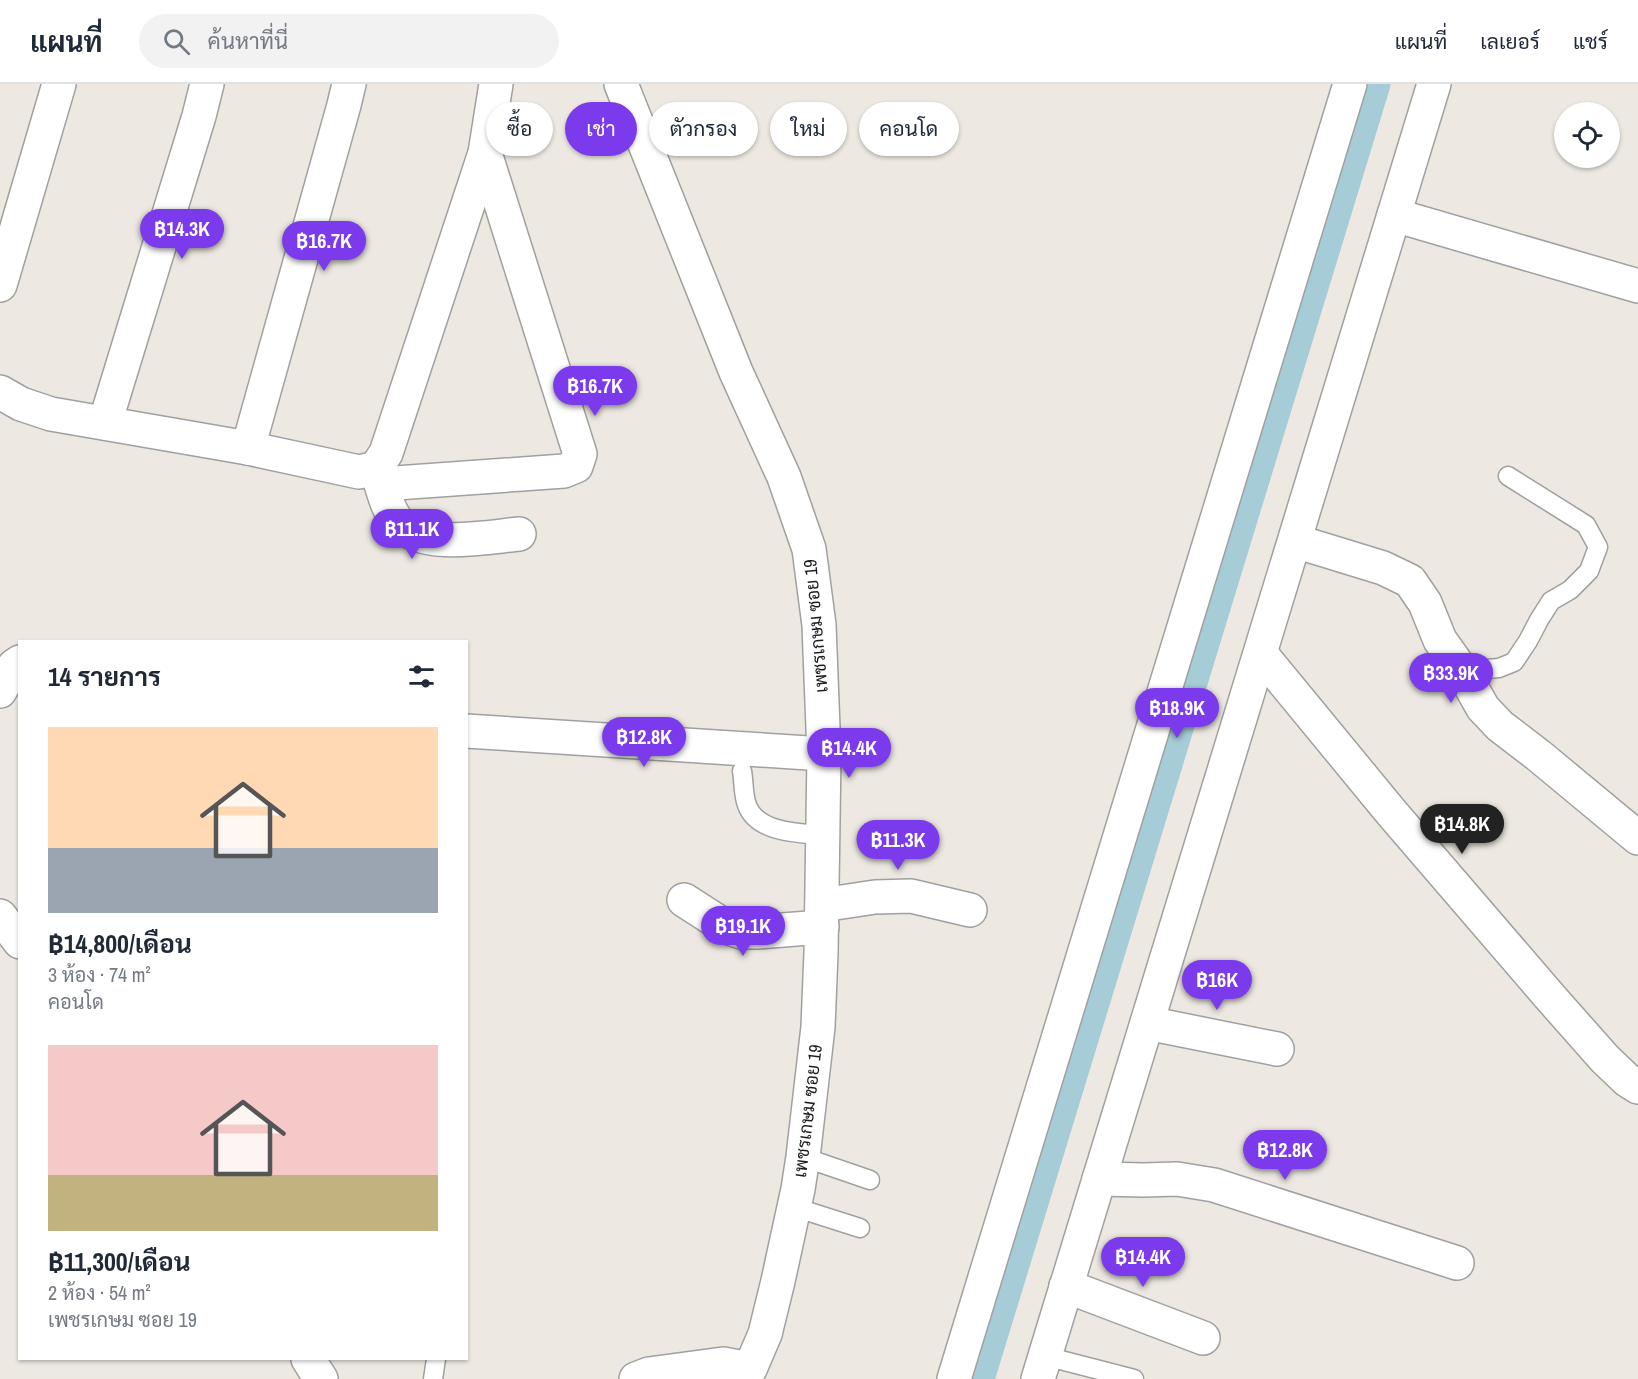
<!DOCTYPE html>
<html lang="th">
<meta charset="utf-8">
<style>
:root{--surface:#fff;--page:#f2f2f3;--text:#1f2937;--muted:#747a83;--line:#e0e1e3;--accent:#7c3aed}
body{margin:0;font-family:"Archivo Narrow",Sarabun,sans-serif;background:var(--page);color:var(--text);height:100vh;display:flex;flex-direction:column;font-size:22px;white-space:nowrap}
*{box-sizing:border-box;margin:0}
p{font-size:20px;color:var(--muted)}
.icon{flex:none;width:33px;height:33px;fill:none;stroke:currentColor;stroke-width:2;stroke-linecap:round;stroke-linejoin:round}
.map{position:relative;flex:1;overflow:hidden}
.side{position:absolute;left:18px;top:556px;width:450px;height:720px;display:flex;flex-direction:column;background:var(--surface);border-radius:0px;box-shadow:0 2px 4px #0004}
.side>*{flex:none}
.top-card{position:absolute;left:486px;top:18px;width:570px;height:54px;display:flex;gap:12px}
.controls{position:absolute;left:1554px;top:18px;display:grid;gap:12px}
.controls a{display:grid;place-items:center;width:66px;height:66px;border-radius:50%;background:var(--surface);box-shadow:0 2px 4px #0004;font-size:30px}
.price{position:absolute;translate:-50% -51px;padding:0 14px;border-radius:21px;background:var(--accent);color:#fff;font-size:20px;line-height:39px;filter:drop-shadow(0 2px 3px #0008)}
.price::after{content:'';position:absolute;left:50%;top:36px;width:18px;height:14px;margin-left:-9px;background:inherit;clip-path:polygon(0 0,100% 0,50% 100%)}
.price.selected{background:#222;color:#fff}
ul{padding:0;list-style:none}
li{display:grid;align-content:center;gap:12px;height:318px;padding:0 30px}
li span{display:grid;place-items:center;height:186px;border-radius:0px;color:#555}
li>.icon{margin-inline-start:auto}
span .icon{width:108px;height:108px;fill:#fffc;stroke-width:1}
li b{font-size:26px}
h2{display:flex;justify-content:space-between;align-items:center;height:72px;padding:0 30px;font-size:26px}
.tag{padding:0 21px;border-radius:27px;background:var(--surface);box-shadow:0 2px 4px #0004;font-size:21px;line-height:54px}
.tag.selected{background:var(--accent);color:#fff}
header{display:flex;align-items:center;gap:36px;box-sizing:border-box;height:84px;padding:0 30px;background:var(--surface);border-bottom:2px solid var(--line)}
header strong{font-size:28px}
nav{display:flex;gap:33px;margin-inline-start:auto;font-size:21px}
.search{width:420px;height:54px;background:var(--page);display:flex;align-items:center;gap:15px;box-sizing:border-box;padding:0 21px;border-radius:33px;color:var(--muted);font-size:22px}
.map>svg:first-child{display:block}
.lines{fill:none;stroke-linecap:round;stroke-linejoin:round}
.canal{stroke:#a6cdd7;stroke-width:33}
.lane-casing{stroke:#a0a0a0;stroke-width:21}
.street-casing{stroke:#a0a0a0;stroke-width:36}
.lane{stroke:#fff;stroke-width:18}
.street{stroke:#fff;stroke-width:33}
.labels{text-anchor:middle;stroke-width:6;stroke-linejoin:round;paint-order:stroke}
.street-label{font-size:18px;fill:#1c1c1c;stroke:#fff}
</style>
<header>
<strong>แผนที่</strong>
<div class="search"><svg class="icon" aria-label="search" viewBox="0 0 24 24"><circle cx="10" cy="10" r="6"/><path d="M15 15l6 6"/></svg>ค้นหาที่นี่</div>
<nav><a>แผนที่</a><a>เลเยอร์</a><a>แชร์</a></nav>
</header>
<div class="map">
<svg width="1638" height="1295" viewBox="0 0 1638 1295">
<rect width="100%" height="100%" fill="#ede9e2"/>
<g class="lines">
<!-- canal -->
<path class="canal" d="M978,1295L1374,0"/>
<defs>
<g id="lane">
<path d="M1462,587L1499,584L1514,578L1528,557L1539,536L1551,517L1570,506L1589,487L1598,463L1586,441L1508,392"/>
<path d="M742,687C744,698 743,711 747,721C757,749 799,749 823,751"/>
<path d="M803,1073L870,1096"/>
<path d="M794,1123L860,1144"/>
<path d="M1045,1272L1134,1295"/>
<path d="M433,1295L436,1275"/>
</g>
<g id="street">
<path d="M621,0L736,288L784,393L809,465L819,541L824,670L821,869L818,943L803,1073L798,1105L778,1197L765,1250L750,1285L723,1280L649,1290L636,1295"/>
<path d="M1394,131L1638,202"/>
<path d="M0,201L59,0"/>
<path d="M0,308L21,320L51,330L248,364L359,388L376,384L386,369L485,69L496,0"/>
<path d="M105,339L199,32L207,0"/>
<path d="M248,364L344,21L349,0"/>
<path d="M376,384C382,401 386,425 399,439C421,466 487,453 519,450"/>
<path d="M382,400L564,387L576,382L580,370L485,69"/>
<path d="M1295,457L1383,484L1410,497L1425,519L1440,556L1462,587L1483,624L1500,642L1538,671L1638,754"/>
<path d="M1261,570L1391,728L1551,914L1605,975L1627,996L1638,1003"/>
<path d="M0,607L14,582L20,578"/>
<path d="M466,647L824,670"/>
<path d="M684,816L726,843L741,848H757L822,843"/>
<path d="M822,821L875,813L911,812L970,826"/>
<path d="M0,832L20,858"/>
<path d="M1147,939L1277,965"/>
<path d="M1099,1095L1144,1096L1177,1095L1214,1101L1457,1179"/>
<path d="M1066,1202L1203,1254"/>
<path d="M308,1275L321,1295"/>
<path d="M954,1295L1350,0"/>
<path d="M1038,1295L1434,0"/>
</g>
</defs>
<!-- lane casing -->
<use href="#lane" class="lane-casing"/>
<!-- street casing -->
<use href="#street" class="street-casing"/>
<!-- lane -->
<use href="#lane" class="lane"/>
<!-- street -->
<use href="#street" class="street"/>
</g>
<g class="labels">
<!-- street labels -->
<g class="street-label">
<text transform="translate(816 542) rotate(-95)" y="6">เพชรเกษม ซอย 19</text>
<text transform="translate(808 1027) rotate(-83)" y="6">เพชรเกษม ซอย 19</text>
</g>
</g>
</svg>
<div class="controls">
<a><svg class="icon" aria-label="locate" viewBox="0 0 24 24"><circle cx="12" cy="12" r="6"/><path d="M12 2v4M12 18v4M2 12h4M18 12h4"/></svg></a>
</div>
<b class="price" style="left:182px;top:176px">฿14.3K</b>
<b class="price" style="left:324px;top:188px">฿16.7K</b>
<b class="price" style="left:595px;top:333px">฿16.7K</b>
<b class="price" style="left:412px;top:476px">฿11.1K</b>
<b class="price" style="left:1451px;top:620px">฿33.9K</b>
<b class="price" style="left:1177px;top:655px">฿18.9K</b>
<b class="price" style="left:644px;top:684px">฿12.8K</b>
<b class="price" style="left:849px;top:695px">฿14.4K</b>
<b class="price selected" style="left:1462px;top:771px">฿14.8K</b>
<b class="price" style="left:898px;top:787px">฿11.3K</b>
<b class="price" style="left:743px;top:873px">฿19.1K</b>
<b class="price" style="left:1217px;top:927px">฿16K</b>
<b class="price" style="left:1285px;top:1097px">฿12.8K</b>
<b class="price" style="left:1143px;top:1204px">฿14.4K</b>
<div class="top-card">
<a class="tag">ซื้อ</a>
<a class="tag selected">เช่า</a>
<a class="tag">ตัวกรอง</a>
<a class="tag">ใหม่</a>
<a class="tag">คอนโด</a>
</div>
<section class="side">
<h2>14 รายการ<svg class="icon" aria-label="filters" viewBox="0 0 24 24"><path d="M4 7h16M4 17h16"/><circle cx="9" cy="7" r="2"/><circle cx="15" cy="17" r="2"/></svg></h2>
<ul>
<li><span style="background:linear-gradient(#ffd9b3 65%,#9aa5b1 0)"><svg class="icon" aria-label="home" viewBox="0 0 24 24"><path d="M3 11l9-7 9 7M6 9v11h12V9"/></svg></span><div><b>฿14,800/เดือน</b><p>3 ห้อง · 74 m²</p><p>คอนโด</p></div></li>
<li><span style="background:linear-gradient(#f6c9c9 70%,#c2b280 0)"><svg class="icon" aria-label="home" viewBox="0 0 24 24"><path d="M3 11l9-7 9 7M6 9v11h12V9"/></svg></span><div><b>฿11,300/เดือน</b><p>2 ห้อง · 54 m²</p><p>เพชรเกษม ซอย 19</p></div></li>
</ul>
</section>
</div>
